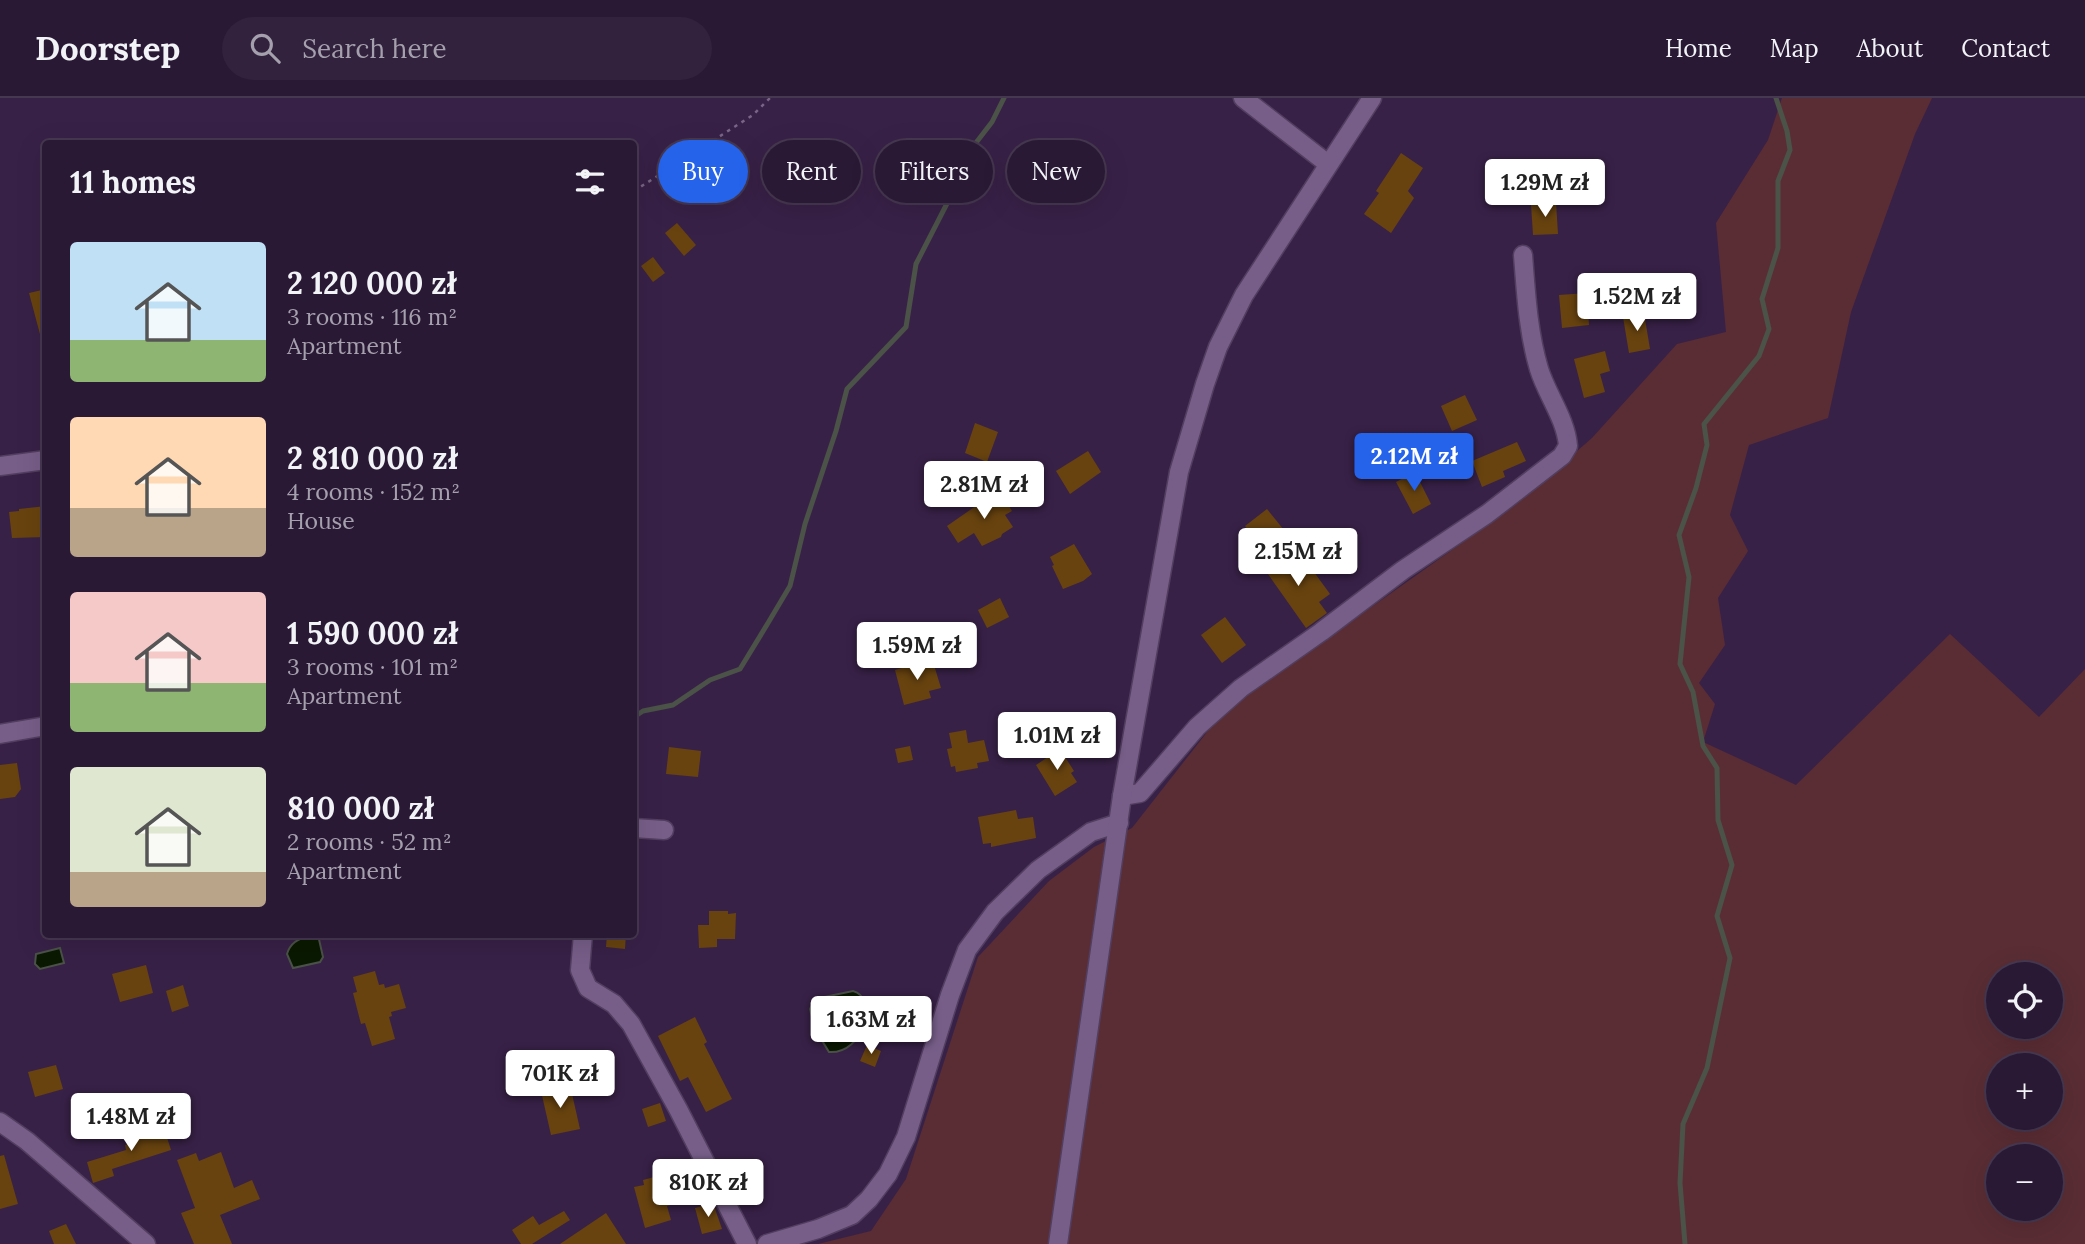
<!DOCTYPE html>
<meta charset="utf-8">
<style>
:root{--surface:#2a1935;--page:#32223d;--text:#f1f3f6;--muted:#a5a0ad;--line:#463850;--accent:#2563eb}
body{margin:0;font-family:Lora,serif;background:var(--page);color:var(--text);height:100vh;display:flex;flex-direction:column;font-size:26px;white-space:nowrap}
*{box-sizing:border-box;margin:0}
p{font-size:23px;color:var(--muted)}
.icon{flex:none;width:38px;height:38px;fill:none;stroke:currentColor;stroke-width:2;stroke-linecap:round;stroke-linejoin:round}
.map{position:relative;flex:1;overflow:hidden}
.sheet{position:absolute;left:42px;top:42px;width:595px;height:798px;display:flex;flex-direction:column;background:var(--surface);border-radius:7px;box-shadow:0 7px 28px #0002,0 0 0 2px var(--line)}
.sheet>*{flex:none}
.guide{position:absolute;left:658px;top:42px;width:665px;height:63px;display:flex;gap:14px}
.tools{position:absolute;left:1986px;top:864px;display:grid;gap:14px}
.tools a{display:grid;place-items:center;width:77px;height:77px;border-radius:50%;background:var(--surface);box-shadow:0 7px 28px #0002,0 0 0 2px var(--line);font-size:35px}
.price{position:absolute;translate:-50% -60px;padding:0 16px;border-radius:7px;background:#fff;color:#222;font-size:23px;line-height:46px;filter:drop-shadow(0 2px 4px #0008)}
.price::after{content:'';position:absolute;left:50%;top:42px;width:21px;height:16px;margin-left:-10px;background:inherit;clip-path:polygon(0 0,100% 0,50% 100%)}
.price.selected{background:var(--accent);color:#fff}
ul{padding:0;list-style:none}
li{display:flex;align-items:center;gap:21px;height:175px;padding:0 28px}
li span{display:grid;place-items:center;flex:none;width:196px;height:140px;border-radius:7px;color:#555}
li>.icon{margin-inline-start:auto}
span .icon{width:84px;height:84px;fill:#fffc;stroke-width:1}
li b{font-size:30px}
h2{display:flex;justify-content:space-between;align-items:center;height:84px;padding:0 28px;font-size:30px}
.chip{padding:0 24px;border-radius:32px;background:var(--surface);box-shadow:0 7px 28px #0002,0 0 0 2px var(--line);font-size:24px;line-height:63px}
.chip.selected{background:var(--accent);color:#fff}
header{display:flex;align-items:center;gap:42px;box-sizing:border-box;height:98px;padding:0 35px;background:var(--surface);border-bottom:2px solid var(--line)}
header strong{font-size:33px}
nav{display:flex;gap:38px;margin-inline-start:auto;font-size:24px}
.search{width:490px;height:63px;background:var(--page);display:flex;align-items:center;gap:18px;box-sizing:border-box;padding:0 24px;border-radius:38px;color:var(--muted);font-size:26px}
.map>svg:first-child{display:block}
.green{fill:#5a2d34;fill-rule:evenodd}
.water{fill:#0a1900;stroke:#4b5248;stroke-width:2}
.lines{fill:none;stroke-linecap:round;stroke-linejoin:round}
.stream{stroke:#4b5248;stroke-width:5}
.building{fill:#68430f}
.minor-casing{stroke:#523e5f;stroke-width:21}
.path{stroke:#796586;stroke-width:2.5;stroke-dasharray:3.5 5;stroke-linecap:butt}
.minor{stroke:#775e89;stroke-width:18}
</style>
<header>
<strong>Doorstep</strong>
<div class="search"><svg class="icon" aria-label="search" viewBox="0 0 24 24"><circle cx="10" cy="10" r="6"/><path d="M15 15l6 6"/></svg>Search here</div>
<nav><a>Home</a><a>Map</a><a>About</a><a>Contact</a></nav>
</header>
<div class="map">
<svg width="2085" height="1146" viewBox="0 0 2085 1146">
<rect width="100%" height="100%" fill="#382147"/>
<!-- green -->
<path class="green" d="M1782,0H1932L1915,36L1851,214L1828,320L1749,347L1730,417L1748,453L1718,500L1725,547L1699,585L1715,606L1703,644L1796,687L1950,536L2039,619L2085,571V1146H818L871,1133L906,1081L978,859L1049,783L1094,749L1132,730L1222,615L1514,408L1592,340L1677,246L1726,234L1716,125L1768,42ZM1998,877H2051V929H1998ZM1998,968H2051V1020H1998ZM1998,1059H2051V1111H1998Z"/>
<!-- water -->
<g class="water">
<path d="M312,836L318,837L323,859L320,864L293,870L287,856C291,843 300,841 312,836Z"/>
<path d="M60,850L64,865L40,871L35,866L36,856Z"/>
<path d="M853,893C878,899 865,956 829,954L815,931L810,911L815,901Z"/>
</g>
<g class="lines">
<!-- stream -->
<g class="stream">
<path d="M634,619L643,613L673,607L710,582L740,571L768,525L790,488L805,426L836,333L847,291L906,229L916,166L957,86L965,59L992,24L1004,0"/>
<path d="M1685,1146L1680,1085L1683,1026L1707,970L1730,860L1717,818L1732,767L1718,722L1717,670L1703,648L1693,594L1680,566L1689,479L1679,437L1696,390L1707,347L1704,326L1759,258L1769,231L1762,201L1778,150V83L1790,52L1787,33L1776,0"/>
</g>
</g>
<!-- building -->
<g class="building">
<path d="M1401,55L1423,70L1408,93L1414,100L1391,135L1364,116L1379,95L1376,93Z"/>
<path d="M1556,104L1558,136L1533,137L1531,106Z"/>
<path d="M677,125L696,147L684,158L665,135Z"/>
<path d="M653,159L665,175L653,184L641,168Z"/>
<path d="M46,191V240H41L29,195Z"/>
<path d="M1587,195L1589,227L1562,230L1559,197Z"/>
<path d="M1644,215L1650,251L1629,255L1623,219Z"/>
<path d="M1605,253L1610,273L1600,276L1605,294L1584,300L1574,261Z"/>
<path d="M1465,297L1477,322L1452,333L1441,308Z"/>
<path d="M975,325L998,334L987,364L965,355Z"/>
<path d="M1517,344L1526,363L1503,373L1505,379L1482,389L1472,363Z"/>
<path d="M1088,353L1101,374L1070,396L1056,373Z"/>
<path d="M933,365L967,377L961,393L928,381Z"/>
<path d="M1415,374L1431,406L1413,416L1396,384Z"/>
<path d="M1001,395L1012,413L1005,417L1013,429L1002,436L1001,439L982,448L974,435L958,445L947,428L993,396L994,399Z"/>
<path d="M46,408V439L12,440L9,414L19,413V411Z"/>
<path d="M1267,411L1284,432L1262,449L1245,428Z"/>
<path d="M1074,446L1092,476L1083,483L1063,491L1052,468L1054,467L1050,459Z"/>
<path d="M1272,452L1288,475L1306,463L1330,496L1319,504L1327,515L1306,530L1258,462Z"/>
<path d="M1000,500L1009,519L987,530L978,512Z"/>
<path d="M1225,519L1246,547L1222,565L1201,537Z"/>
<path d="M928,562L930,568L934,567L941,590L929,593L931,600L904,607L895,572Z"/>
<path d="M966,632L968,645L984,642L989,663L977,665L978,670L956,674L955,668L951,669L947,651L952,650L949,635Z"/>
<path d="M910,648L913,662L898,665L895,651Z"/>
<path d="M669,649L701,653L698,679L666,676Z"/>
<path d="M1060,651L1074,673L1071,675L1077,684L1055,698L1036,667Z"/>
<path d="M17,665L21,691L15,699L0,701V667Z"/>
<path d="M1016,712L1018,721L1033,719L1036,740L991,749V745L983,746L978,719Z"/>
<path d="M709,813H728V816L736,815L735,841H717V849L699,850L698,827H709Z"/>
<path d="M607,836H626L625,851L606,849Z"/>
<path d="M146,867L153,895L120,904L112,876Z"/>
<path d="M375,873L379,887L384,886L385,890L399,886L406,910L391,914L392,918L389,919L395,941L372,948L365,925L361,926L353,895L357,894L353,879Z"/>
<path d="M183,887L189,908L172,914L166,893Z"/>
<path d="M695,919L707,944L704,946L732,1001L706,1014L688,979L680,983L658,938Z"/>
<path d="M867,947L881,953L875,969L860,963Z"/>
<path d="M56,967L63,991L35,999L28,974Z"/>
<path d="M570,987L580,1031L551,1037L541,993Z"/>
<path d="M660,1005L666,1023L648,1029L642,1011Z"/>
<path d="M163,1027L171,1052L112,1071L114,1078L93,1085L87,1064L126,1052L125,1047L128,1046L125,1039Z"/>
<path d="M221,1054L234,1090L252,1082L260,1101L220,1117L232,1146H194L181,1115L195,1110L177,1062L196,1055L199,1063Z"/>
<path d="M4,1057L18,1106L0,1111V1058Z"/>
<path d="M658,1078L660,1081L669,1079L677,1105L667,1108L671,1122L645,1130L634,1089L644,1087L643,1082Z"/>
<path d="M713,1105L722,1131L702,1136L695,1110Z"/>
<path d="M564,1113L570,1122L532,1146H521L512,1132L533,1118L539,1127Z"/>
<path d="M606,1115L626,1146H560Z"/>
<path d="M66,1126L76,1146H54L49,1133Z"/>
</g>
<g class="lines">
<defs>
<g id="minor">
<path d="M1243,0L1328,66"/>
<path d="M0,368L46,362"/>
<path d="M0,636L46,628"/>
<path d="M1122,698L1140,695L1197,629L1241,590L1321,534L1403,472L1487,416L1562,358L1568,348C1566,321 1547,297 1539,271C1528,234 1526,195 1523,157"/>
<path d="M634,730L664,732"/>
<path d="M583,836L580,872L588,890L614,906L631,926L678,1011L747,1146"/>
<path d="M0,1024L27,1043L146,1146"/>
<path d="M767,1146L818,1131L852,1117L869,1101L888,1076L906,1039L950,897L967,852L995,814L1038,772L1091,734L1119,725"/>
<path d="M1058,1146L1122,698L1179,374L1205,286L1218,249L1244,197L1372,0"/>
</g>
</defs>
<!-- minor casing -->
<use href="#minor" class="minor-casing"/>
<!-- path -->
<path class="path" d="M634,93L753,17L770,0"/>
<!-- minor -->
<use href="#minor" class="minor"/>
</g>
</svg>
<div class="tools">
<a><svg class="icon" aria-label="locate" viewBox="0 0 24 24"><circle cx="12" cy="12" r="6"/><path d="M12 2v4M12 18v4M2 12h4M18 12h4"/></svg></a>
<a>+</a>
<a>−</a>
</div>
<b class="price" style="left:1545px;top:121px">1.29M zł</b>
<b class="price" style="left:1637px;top:235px">1.52M zł</b>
<b class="price selected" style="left:1414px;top:395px">2.12M zł</b>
<b class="price" style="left:984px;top:423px">2.81M zł</b>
<b class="price" style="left:1298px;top:490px">2.15M zł</b>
<b class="price" style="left:917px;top:584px">1.59M zł</b>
<b class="price" style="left:1057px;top:674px">1.01M zł</b>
<b class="price" style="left:871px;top:958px">1.63M zł</b>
<b class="price" style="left:560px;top:1012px">701K zł</b>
<b class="price" style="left:131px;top:1055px">1.48M zł</b>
<b class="price" style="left:708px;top:1121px">810K zł</b>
<div class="guide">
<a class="chip selected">Buy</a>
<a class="chip">Rent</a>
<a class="chip">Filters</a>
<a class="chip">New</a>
</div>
<section class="sheet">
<h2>11 homes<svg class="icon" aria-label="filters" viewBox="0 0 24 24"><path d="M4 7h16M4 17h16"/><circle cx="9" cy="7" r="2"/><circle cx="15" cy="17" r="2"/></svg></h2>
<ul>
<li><span style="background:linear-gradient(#bfe0f5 70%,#8fb573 0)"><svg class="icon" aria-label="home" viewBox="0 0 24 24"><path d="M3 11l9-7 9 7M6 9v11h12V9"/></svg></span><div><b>2 120 000 zł</b><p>3 rooms · 116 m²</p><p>Apartment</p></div></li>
<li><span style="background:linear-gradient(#ffd9b3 65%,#b9a48a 0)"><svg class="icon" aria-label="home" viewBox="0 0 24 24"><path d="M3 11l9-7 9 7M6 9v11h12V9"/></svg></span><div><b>2 810 000 zł</b><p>4 rooms · 152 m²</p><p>House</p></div></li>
<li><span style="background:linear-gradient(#f6c9c9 65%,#8fb573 0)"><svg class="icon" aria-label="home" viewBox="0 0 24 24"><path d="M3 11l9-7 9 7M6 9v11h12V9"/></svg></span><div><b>1 590 000 zł</b><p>3 rooms · 101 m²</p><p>Apartment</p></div></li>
<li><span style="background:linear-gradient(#dfe7d0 75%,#b9a48a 0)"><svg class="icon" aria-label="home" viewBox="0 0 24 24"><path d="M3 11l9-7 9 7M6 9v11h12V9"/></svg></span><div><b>810 000 zł</b><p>2 rooms · 52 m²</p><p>Apartment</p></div></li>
</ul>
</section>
</div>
